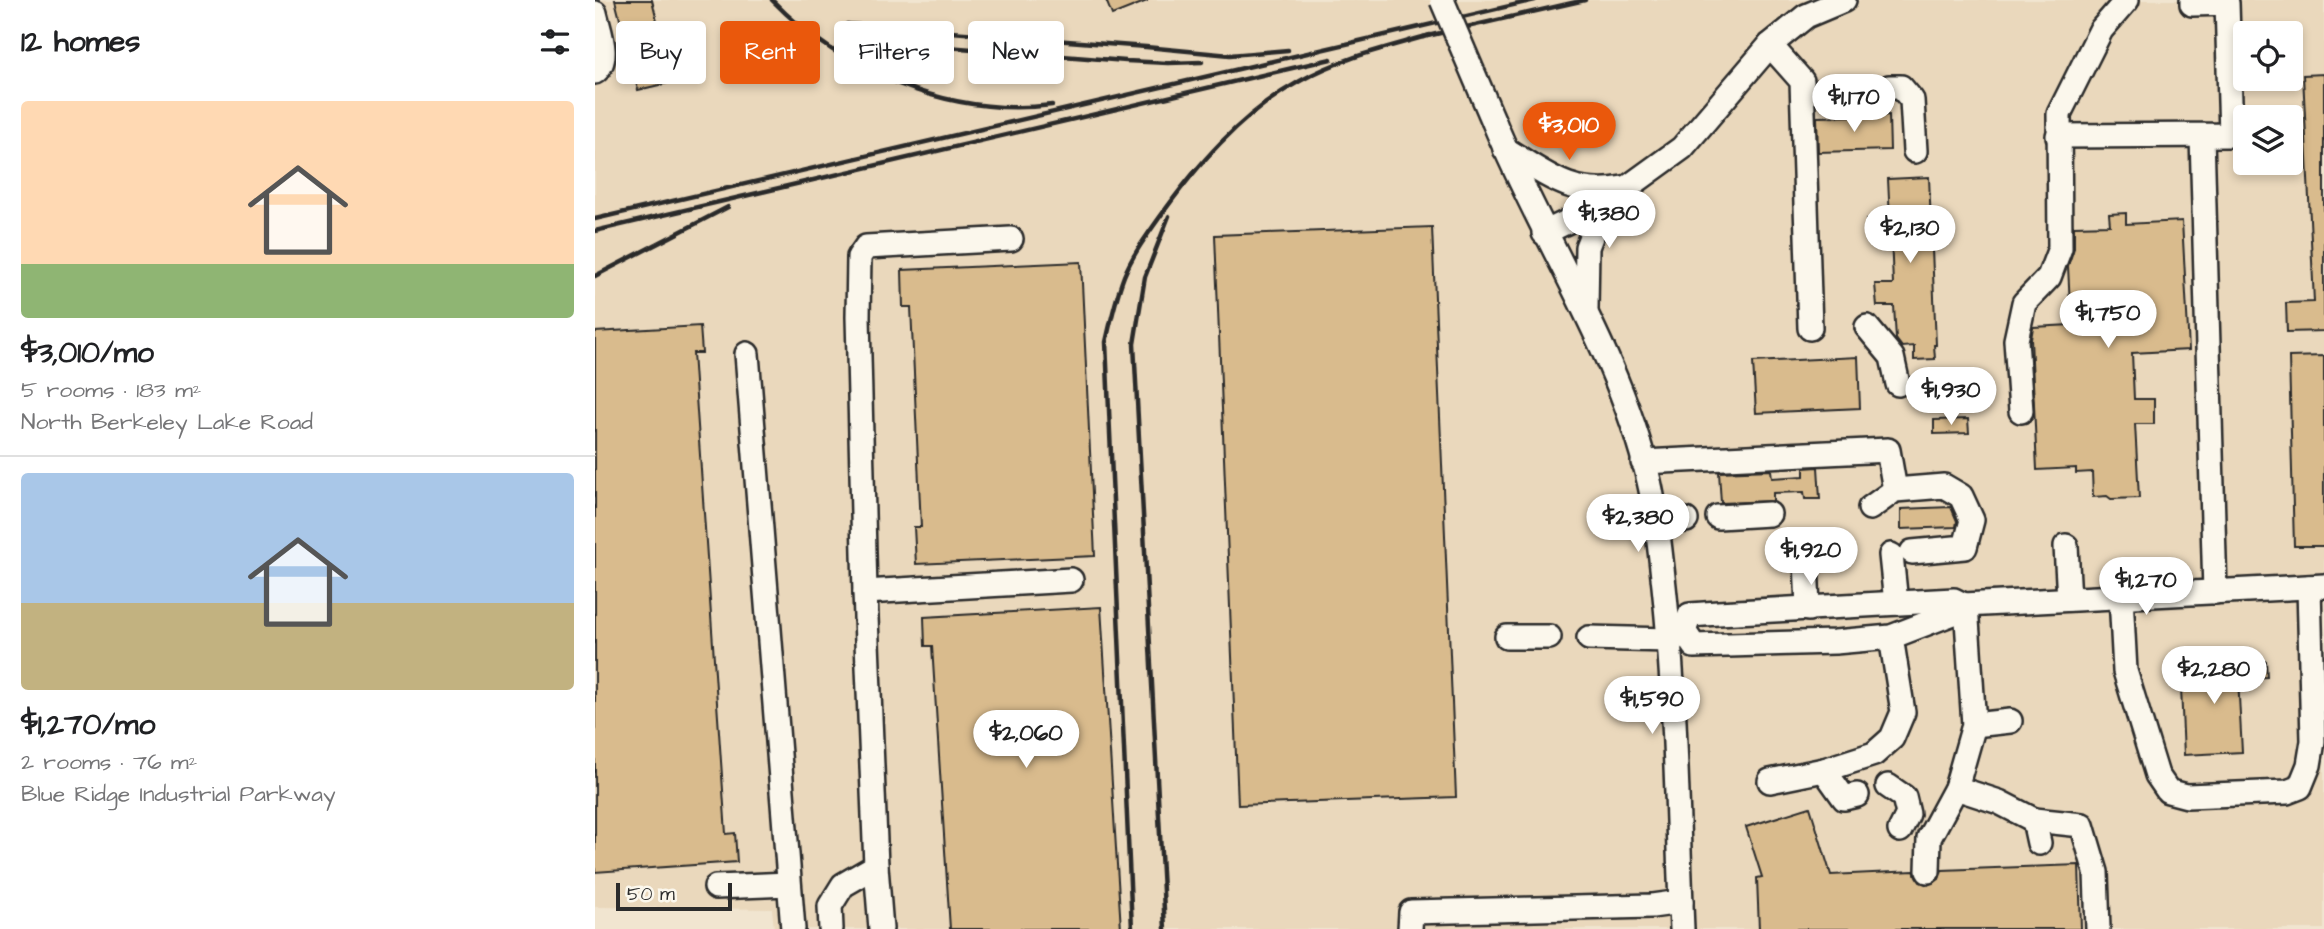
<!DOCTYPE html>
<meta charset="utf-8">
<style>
:root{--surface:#fff;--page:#f6f6f6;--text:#202124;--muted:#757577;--line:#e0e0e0;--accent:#ea580c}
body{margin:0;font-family:"Architects Daughter",sans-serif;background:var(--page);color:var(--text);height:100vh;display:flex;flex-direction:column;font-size:26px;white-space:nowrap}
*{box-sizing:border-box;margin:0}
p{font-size:23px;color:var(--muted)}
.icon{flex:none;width:38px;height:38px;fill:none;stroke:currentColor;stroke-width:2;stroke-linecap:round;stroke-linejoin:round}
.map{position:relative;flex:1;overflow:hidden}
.panel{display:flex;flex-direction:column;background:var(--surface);width:595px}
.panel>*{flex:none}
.hud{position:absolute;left:21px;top:21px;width:665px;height:63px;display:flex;gap:14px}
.fabs{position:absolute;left:1638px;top:21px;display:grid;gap:14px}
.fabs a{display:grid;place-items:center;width:70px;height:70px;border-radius:7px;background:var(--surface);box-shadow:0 4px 10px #0003;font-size:35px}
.scale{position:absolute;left:21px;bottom:18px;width:116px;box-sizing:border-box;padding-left:7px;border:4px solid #2b2b2b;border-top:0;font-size:19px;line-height:24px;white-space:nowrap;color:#2b2b2b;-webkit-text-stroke:5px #fbf7ec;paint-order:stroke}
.price{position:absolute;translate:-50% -60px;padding:0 16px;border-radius:24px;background:#fff;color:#222;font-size:23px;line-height:46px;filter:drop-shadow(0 2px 4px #0008)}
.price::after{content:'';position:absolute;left:50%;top:42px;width:21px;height:16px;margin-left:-10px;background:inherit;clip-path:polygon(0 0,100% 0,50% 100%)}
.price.on{background:var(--accent);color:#fff}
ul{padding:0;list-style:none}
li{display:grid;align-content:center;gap:14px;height:371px;padding:0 21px}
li+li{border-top:2px solid var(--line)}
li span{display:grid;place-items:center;height:217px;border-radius:7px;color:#555}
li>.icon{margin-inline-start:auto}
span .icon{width:126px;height:126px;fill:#fffc;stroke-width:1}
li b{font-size:30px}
h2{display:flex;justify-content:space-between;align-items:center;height:84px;padding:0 21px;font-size:30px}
.pill{padding:0 24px;border-radius:7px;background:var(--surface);box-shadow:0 4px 10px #0003;font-size:24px;line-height:63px}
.pill.on{background:var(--accent);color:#fff}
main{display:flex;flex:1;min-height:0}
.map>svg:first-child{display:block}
.built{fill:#ead8bc;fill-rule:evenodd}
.building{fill:#d9bb8d;stroke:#2b2b2b;stroke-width:2}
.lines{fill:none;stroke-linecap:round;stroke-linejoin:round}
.minor-casing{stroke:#2b2b2b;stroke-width:28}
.minor{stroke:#fbf7ec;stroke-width:23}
.rail{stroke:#2b2b2b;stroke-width:4.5}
.minor-bridge-casing{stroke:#2b2b2b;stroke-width:28;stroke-linecap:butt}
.minor-bridge{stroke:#fbf7ec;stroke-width:23}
</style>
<main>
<section class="panel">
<h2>12 homes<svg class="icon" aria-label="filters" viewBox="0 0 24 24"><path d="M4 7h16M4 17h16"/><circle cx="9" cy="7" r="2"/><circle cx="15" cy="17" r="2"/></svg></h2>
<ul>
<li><span style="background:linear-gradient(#ffd9b3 75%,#8fb573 0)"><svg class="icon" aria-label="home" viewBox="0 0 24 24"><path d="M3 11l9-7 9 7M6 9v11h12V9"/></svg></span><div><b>$3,010/mo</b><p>5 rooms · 183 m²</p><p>North Berkeley Lake Road</p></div></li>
<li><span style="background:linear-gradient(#a9c7e8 60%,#c2b280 0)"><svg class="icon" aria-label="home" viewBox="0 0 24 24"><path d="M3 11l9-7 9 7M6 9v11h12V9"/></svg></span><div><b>$1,270/mo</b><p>2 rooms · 76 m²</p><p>Blue Ridge Industrial Parkway</p></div></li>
</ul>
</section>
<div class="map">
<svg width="1729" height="929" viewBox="0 0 1729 929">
<rect width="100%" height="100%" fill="#f1e5d0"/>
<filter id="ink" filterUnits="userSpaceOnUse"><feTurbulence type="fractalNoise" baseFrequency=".0143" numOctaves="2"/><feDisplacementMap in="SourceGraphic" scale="14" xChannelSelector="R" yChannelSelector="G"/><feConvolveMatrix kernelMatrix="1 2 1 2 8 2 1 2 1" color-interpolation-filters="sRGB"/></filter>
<g filter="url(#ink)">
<!-- built -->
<path class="built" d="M0,0H1729V929H179L177,909L0,907ZM1650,33H1696V79H1650ZM1650,117H1696V163H1650Z"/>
<!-- building -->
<g class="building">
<path d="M20,0H57L77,82L43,90Z"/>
<path d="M511,0H552V1L517,15Z"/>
<path d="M405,28L452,33L448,69L401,64Z"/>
<path d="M1729,74V331L1692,332L1691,303L1719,302L1708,75Z"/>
<path d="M1294,115L1295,150L1223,152L1222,117Z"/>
<path d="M1334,177L1341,345H1339L1340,359L1319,360V346L1307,347L1301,339L1299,306H1282L1280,284H1298L1296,235L1273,236L1272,220L1295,219L1293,179Z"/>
<path d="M1531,213V224L1587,221L1594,350L1537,353L1539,399H1559V424H1540L1544,498L1516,499L1512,496L1498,497L1497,472L1481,473V468L1442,470L1436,339L1438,327L1476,325L1473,266L1479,248V226L1515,225L1514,214Z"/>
<path d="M837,227L861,797L643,805L620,235Z"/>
<path d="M486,262L500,556L321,564L319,527H326L316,307H308L307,270Z"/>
<path d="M105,326L107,353H98L131,834L140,833L142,862L0,872V332Z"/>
<path d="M1729,356V546H1699L1694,357Z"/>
<path d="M1263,357L1265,408L1161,413L1158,362Z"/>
<path d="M1373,419L1374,433L1339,434V420Z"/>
<path d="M1223,467L1225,499H1210L1209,492L1178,493V501L1126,503L1124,472L1176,470L1177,478L1209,476V468Z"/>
<path d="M1356,507L1362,521L1361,527L1306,529V509Z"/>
<path d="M506,607L526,929H355L337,646H330L329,617Z"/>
<path d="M1671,661L1672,677L1643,678L1647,752L1589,755L1585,665Z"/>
<path d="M1215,807L1236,875L1319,871L1325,882L1333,885L1344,879L1347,870L1484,865L1486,929H1164L1162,878L1167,877L1151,827Z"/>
</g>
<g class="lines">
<defs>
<g id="minor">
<path d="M0,13C4,31 16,59 0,72"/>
<path d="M1175,45L1207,81L1215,328"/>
<path d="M1294,87H1306L1317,100L1320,151"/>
<path d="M899,122C948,241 1025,354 1054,481C1062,515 1065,551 1069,586C1081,699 1082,815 1087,929"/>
<path d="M1463,136L1636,135L1632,3L1597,4V0"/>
<path d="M1607,136L1620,592"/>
<path d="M910,149C951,174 977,198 1028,188"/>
<path d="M949,233L1011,203L1087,148L1175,45L1211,16L1249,0"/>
<path d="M991,309L992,247L1003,219L1020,202"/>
<path d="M1272,327L1297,357L1303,384"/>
<path d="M152,354L198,929"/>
<path d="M1426,411L1421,340L1429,303L1454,277L1465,248L1464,114L1506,30L1532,0"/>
<path d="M1048,462L1293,450L1300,490"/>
<path d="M1275,508L1300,490L1349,486L1366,496L1377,520L1370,547L1317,552"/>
<path d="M1123,517L1174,514"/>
<path d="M1062,522L1091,520"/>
<path d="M1471,546L1474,599"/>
<path d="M1296,555L1301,603"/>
<path d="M1211,559L1213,609"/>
<path d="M270,592L476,580"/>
<path d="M1526,596L1530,671L1562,775L1573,791L1592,796L1692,792L1705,787L1714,765L1718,741L1714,587"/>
<path d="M1089,631L1095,615L1123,613L1359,600L1369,605L1729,586"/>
<path d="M1089,631L1099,646L1240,642L1296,637L1361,612L1369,605"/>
<path d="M912,637H954"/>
<path d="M994,638L1074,640"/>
<path d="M1379,725L1415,721"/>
<path d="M1229,770L1249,798L1262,795"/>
<path d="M1175,781L1229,770L1279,754L1297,738L1308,712L1296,637"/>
<path d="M1293,786L1309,797L1313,814L1305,830"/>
<path d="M1361,788L1404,802L1439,820L1444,843"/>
<path d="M1439,820L1487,825L1501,872L1503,929"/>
<path d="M281,866L286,929"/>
<path d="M1333,871L1334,838L1361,788L1379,725L1371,605"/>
<path d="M121,887L193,884"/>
<path d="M236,929L235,906L248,885L281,866L270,592L263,317L264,257L271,247L416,239"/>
<path d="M815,929L816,912L1057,906L1086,902"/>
</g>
</defs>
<!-- minor casing -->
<use href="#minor" class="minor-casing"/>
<!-- minor -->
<use href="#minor" class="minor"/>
<!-- rail -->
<g class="rail">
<path d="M177,0C247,72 355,118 457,105"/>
<path d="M252,24L551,47L635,55L693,50"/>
<path d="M828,37L990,0"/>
<path d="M251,39L531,61L573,63L607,62"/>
<path d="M0,219L940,0"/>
<path d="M0,231L736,59"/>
<path d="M0,276L133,207"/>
<path d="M537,929L511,342C516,320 521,297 529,276C537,256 550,238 562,221C601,166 645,114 705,81C745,58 791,48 835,35"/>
<path d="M570,929L539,344L550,277L574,216"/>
</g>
<defs>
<path id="minor-bridge" d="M847,0L899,122"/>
</defs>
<!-- minor-bridge casing -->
<use href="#minor-bridge" class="minor-bridge-casing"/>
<!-- minor-bridge -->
<use href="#minor-bridge" class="minor-bridge"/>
</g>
</g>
</svg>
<div class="fabs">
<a><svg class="icon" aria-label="locate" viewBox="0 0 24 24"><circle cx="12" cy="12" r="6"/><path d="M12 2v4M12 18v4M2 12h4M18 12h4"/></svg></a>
<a><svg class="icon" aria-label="layers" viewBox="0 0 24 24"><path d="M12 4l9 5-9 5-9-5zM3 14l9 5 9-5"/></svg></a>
</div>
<div class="scale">50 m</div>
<b class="price" style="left:1259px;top:134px">$1,170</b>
<b class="price on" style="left:974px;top:162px">$3,010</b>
<b class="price" style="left:1014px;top:250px">$1,380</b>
<b class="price" style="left:1315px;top:265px">$2,130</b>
<b class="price" style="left:1513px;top:350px">$1,750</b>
<b class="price" style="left:1356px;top:427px">$1,930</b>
<b class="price" style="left:1043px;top:554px">$2,380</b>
<b class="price" style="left:1216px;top:587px">$1,920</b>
<b class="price" style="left:1551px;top:617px">$1,270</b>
<b class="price" style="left:1619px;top:706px">$2,280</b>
<b class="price" style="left:1057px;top:736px">$1,590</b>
<b class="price" style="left:431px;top:770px">$2,060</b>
<div class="hud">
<a class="pill">Buy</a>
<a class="pill on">Rent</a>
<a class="pill">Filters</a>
<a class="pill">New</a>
</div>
</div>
</main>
